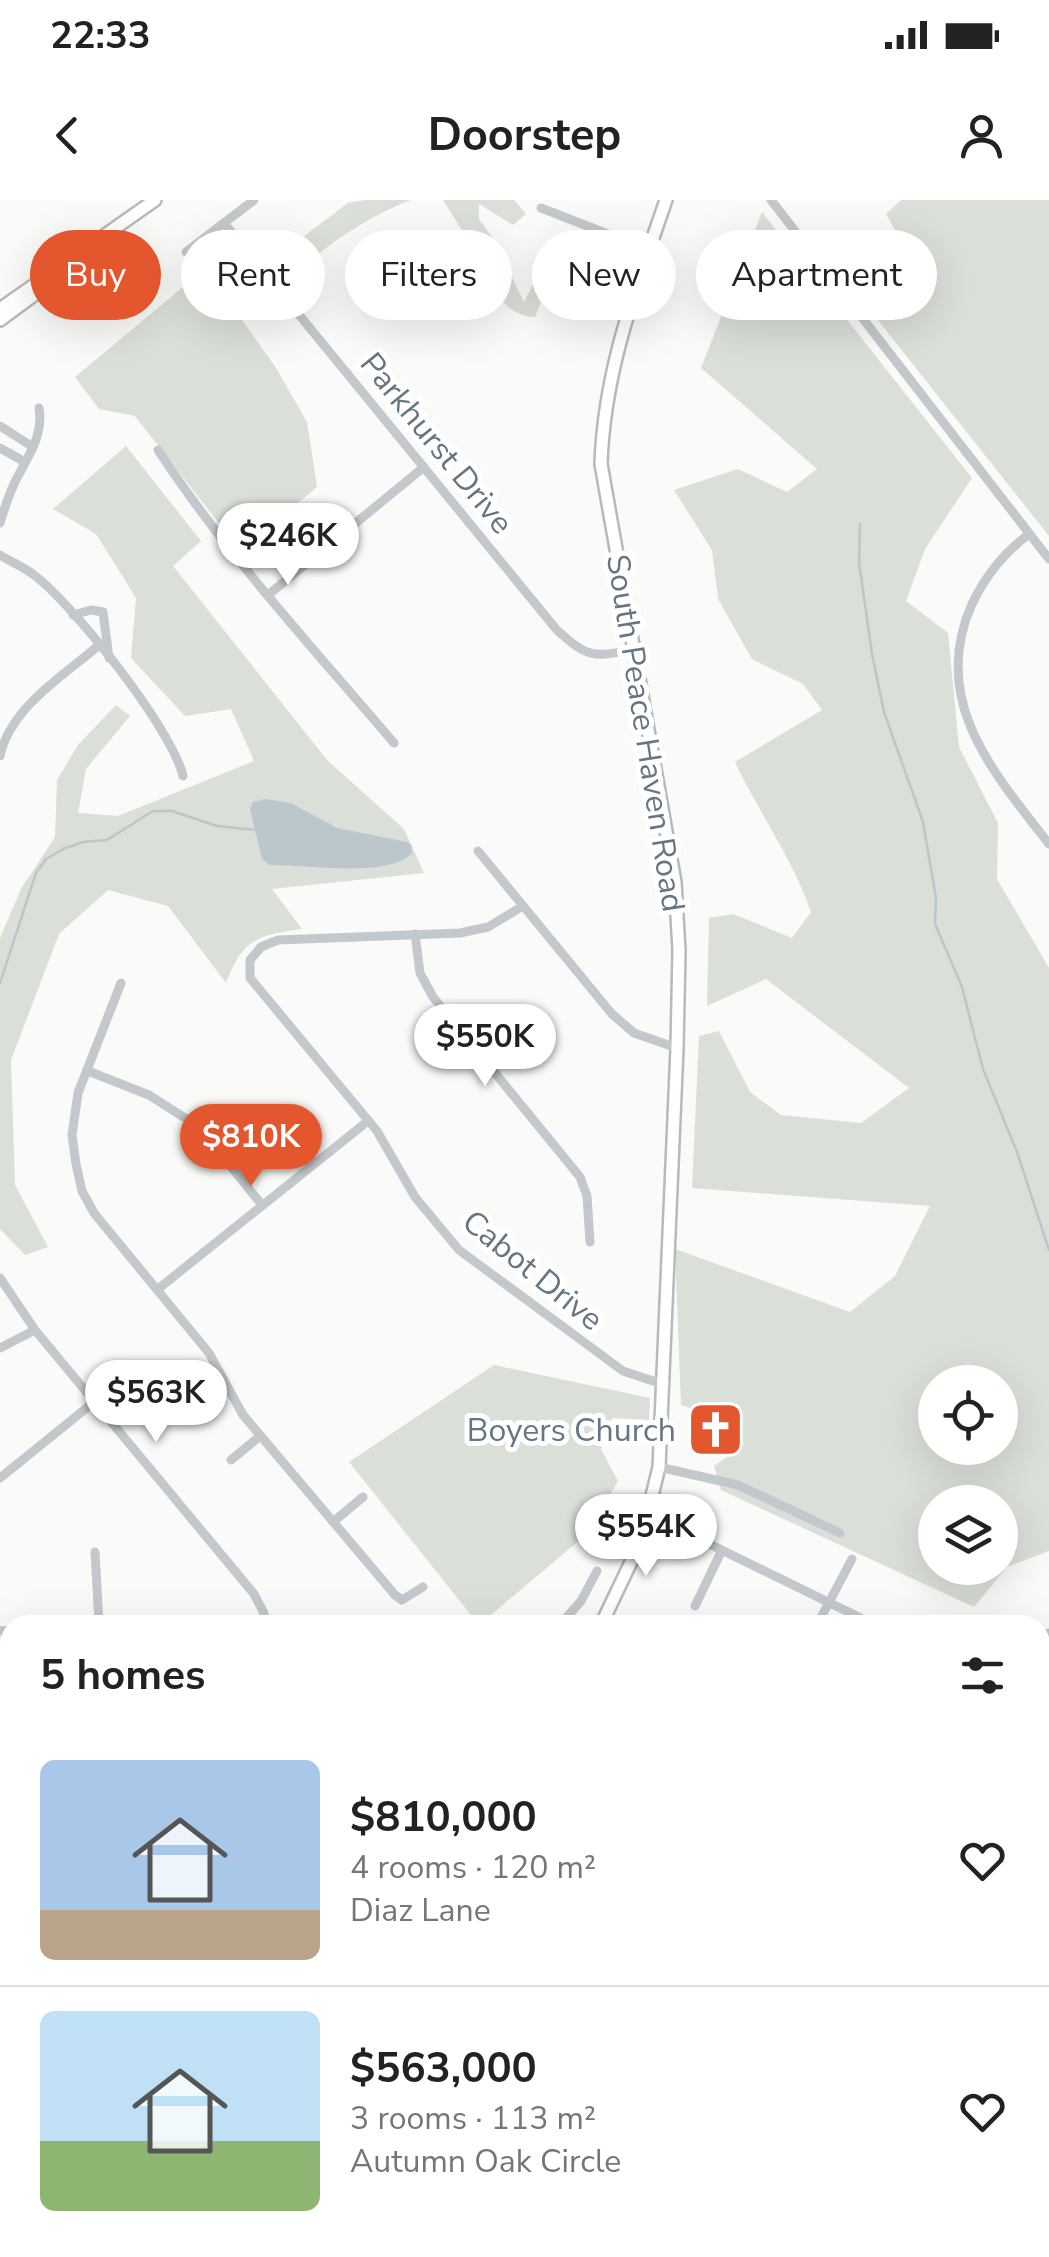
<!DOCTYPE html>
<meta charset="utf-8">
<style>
:root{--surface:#fff;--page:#f2f2f2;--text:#222;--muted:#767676;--line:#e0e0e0;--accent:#e4572e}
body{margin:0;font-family:"Nunito Sans",sans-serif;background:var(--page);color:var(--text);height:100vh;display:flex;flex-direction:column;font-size:38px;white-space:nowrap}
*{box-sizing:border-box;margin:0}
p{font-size:32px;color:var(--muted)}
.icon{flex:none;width:55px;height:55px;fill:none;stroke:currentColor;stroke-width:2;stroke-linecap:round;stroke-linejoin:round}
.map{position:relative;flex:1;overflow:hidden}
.sheet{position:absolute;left:0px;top:1415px;width:1050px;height:642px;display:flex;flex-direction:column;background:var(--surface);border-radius:30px 30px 0 0;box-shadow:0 10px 40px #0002}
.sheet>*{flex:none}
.top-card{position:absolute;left:30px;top:30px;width:990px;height:90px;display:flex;gap:20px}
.buttons{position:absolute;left:918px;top:1165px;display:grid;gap:20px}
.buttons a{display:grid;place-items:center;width:100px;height:100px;border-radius:50%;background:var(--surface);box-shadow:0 10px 40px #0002;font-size:50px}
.price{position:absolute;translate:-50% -85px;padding:0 22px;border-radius:35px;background:#fff;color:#222;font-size:32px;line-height:65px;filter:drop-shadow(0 2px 5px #0008)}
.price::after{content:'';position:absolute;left:50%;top:60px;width:30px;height:22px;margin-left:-15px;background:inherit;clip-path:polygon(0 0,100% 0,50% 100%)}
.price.on{background:var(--accent);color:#fff}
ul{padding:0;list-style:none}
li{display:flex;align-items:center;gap:30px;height:250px;padding:0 40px}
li+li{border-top:2px solid var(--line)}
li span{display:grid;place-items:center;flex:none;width:280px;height:200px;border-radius:15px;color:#555}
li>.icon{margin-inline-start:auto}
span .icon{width:120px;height:120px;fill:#fffc;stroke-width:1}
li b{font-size:42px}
h2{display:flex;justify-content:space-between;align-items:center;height:120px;padding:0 40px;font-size:42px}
.pill{padding:0 35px;border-radius:45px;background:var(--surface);box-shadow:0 10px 40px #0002;font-size:35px;line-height:90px}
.pill.on{background:var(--accent);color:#fff}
.status{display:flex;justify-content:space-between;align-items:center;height:70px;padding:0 50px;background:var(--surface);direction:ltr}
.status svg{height:28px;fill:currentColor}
header{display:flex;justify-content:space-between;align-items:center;height:130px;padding:0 40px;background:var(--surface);font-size:45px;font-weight:700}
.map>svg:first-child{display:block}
.green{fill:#dadfd7;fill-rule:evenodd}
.water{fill:#bbc7cb}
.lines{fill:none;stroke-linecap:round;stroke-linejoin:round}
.stream{stroke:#bbc7cb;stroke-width:2.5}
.river{stroke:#bbc7cb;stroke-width:15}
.major-casing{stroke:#b5babe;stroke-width:16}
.minor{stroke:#c3c8cc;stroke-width:9}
.major{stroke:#fff;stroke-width:11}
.labels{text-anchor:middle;stroke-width:10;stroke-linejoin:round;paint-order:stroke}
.street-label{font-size:32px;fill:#657683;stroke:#fff}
.poi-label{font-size:32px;fill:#657683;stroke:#fff;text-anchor:end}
</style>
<div class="status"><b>22:33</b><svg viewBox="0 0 49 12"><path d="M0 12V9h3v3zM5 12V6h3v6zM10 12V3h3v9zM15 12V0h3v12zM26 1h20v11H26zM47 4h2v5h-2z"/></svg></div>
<header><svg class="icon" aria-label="back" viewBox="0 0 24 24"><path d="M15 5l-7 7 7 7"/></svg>Doorstep<svg class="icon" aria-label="person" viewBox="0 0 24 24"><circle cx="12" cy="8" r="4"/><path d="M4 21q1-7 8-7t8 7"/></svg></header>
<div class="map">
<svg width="1049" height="2057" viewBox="0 0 1049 2057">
<rect width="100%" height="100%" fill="#fafaf8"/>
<!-- green -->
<g class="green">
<path d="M365,0H411C363,18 327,46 288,78L271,61L348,3Z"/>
<path d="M443,0H514L526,14L513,25L479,4V19L494,40L524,102L537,77L550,78L535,117C499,116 486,75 472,49C464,32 453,16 443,0Z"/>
<path d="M901,0H1049V336L877,119L921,76L886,14Z"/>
<path d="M762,12L972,278L925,349L906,401L948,433L959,547L998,623L997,679L1049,768V1351L1007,1367L974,1407L721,1290L714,1266L744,1245L719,1218L681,1205L675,1049L850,1112L895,1076L930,1006L692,988L699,836L719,831L750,892L781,915L861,923L909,888L766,779L707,806L709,718L733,714L792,738L811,712C793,659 759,613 735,562L822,510L803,484L752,459L718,399L712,350L674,290L738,269L787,292L817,269L701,168ZM935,1182H1000V1248H935ZM935,1302H1000V1368H935Z"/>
<path d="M189,82L232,106L276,168L307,222L317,287L243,348L225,331L135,216L99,209L75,177Z"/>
<path d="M126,246L201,341L173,366L327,560L404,629L424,673L272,689L302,729C257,735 243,739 226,783L168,706L108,690L59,734L11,860L15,985L48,1047L25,1055L0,1029V738L21,689L55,637L57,580L78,545L116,505L130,516L86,569L78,613L118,616L254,561L231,509L185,516L131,458L136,398L96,334L53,309Z"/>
<path d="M494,1165L650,1198L649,1220L612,1218L601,1249L618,1281L588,1333L479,1425L349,1262Z"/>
<path d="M1049,1513V1630L1040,1614V1516Z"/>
<path d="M1049,1666V2057H343L345,2048H1040V1683Z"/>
<path d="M22,2048H142L166,2057H39Z"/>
</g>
<!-- water -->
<path class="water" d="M266,599L291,603L337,628L407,642L411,645L412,653C389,679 304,664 270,665L262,659L250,609L253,602Z"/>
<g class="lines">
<!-- stream -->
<g class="stream">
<path d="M860,324L859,362L872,454L884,512L923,622L936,698L935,724L962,787L983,869L1017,952L1049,1050"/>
<path d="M0,783L36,673L46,659L63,649L83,642L107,640L153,611H172L217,626L256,630"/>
<path d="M1040,1944L1049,1936"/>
<path d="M208,2048L210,2057"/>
<path d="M571,2057L579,2048"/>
</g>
<!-- river -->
<g class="river">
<path d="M0,1951L10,1956"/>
<path d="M237,2048L277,2057"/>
</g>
<defs>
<g id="major">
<path d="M0,109L155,0"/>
<path d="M0,120L65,72"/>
<path d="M601,1425L641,1341L659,1267L677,848L679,750L675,682L601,264C604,170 636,88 666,0"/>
<path d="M326,2057L329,2048"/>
</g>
</defs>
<!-- major casing -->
<use href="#major" class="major-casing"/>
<!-- minor -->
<g class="minor">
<path d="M771,0L1049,359"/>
<path d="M541,8L649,50"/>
<path d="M224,23L556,429C585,456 593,459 632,449"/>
<path d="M186,52L254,0"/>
<path d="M0,226L33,247"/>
<path d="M0,248L25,262"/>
<path d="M158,250C227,355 313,448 394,543"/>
<path d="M0,323C4,310 8,297 14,284C26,259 44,237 39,208"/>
<path d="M1029,334C1003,354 986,375 972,404C929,500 993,572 1049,644"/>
<path d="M0,355C11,362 24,367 34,375C74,405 172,529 183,576"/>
<path d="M268,395L424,267"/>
<path d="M73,415L91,410L103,412L109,458"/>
<path d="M0,556C10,508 63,476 98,446"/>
<path d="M478,651L612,814L634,833L677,848"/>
<path d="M523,706L488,727L460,733L278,740L261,747L250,760V778L377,931L415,997L459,1050L623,1171L665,1185"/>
<path d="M415,734L420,773L433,797L580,977L587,996L590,1042"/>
<path d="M121,783L78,893L72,935L76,964L82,991L94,1013L209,1153L243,1215L395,1395L402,1400L423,1387"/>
<path d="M88,871L149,895L199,927L262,1005"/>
<path d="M0,1078L35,1130L254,1394L264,1413L265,1425"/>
<path d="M158,1089L368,921"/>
<path d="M0,1148L35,1130"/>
<path d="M231,1260L260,1236"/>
<path d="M659,1267L738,1285L840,1333"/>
<path d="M0,1278L94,1202"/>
<path d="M650,1315L875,1425"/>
<path d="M333,1322L363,1297"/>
<path d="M95,1352L99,1423"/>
<path d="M695,1406L721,1352"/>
<path d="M75,1425H125"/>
<path d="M560,1425L581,1401L597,1371"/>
<path d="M817,1425L852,1359"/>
<path d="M0,1431L10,1430"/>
<path d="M1040,1436L1049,1433"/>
<path d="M0,1601L10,1606"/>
<path d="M0,1724L10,1721"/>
<path d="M0,1882L10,1884"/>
</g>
<!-- major -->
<use href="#major" class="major"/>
</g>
<!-- icons -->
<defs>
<symbol id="church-square" viewBox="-11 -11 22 22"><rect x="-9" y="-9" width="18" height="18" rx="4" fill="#e4572e" stroke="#fff"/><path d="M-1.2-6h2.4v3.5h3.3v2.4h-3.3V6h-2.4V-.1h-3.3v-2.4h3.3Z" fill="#fff"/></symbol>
</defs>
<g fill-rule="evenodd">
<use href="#church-square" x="684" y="1198" width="63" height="63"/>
</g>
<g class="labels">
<!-- street labels -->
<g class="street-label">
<text transform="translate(437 243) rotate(51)" y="11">Parkhurst Drive</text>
<text transform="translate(646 533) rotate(81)" y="11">South Peace Haven Road</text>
<text transform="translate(533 1070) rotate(39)" y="11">Cabot Drive</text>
</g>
<!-- poi labels -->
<g class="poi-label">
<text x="676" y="1241">Boyers Church</text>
</g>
</g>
</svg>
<div class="buttons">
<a><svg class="icon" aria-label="locate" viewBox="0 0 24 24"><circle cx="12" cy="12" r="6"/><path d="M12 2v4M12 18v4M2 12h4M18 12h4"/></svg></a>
<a><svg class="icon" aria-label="layers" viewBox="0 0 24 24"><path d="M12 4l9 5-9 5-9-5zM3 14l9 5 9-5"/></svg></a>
</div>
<b class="price" style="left:288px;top:388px">$246K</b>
<b class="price" style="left:485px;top:889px">$550K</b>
<b class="price on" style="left:251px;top:989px">$810K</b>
<b class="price" style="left:156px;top:1245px">$563K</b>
<b class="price" style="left:646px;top:1379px">$554K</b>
<div class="top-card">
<a class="pill on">Buy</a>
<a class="pill">Rent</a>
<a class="pill">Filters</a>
<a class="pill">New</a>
<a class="pill">Apartment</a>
</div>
<section class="sheet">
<h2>5 homes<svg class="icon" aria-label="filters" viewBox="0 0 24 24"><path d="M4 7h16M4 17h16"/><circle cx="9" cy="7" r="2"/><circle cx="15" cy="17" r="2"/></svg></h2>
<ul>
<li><span style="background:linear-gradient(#a9c7e8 75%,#b9a48a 0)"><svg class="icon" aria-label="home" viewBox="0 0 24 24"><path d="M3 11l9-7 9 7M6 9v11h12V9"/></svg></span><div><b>$810,000</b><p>4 rooms · 120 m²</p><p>Diaz Lane</p></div><svg class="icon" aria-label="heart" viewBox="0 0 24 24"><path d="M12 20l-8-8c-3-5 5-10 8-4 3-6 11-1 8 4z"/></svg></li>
<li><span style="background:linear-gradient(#bfe0f5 65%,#8fb573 0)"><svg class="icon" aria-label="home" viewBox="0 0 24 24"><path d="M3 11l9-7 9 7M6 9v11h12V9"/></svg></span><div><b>$563,000</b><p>3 rooms · 113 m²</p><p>Autumn Oak Circle</p></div><svg class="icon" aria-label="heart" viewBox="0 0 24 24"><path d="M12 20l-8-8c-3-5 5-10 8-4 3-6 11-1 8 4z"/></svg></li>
</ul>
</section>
</div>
